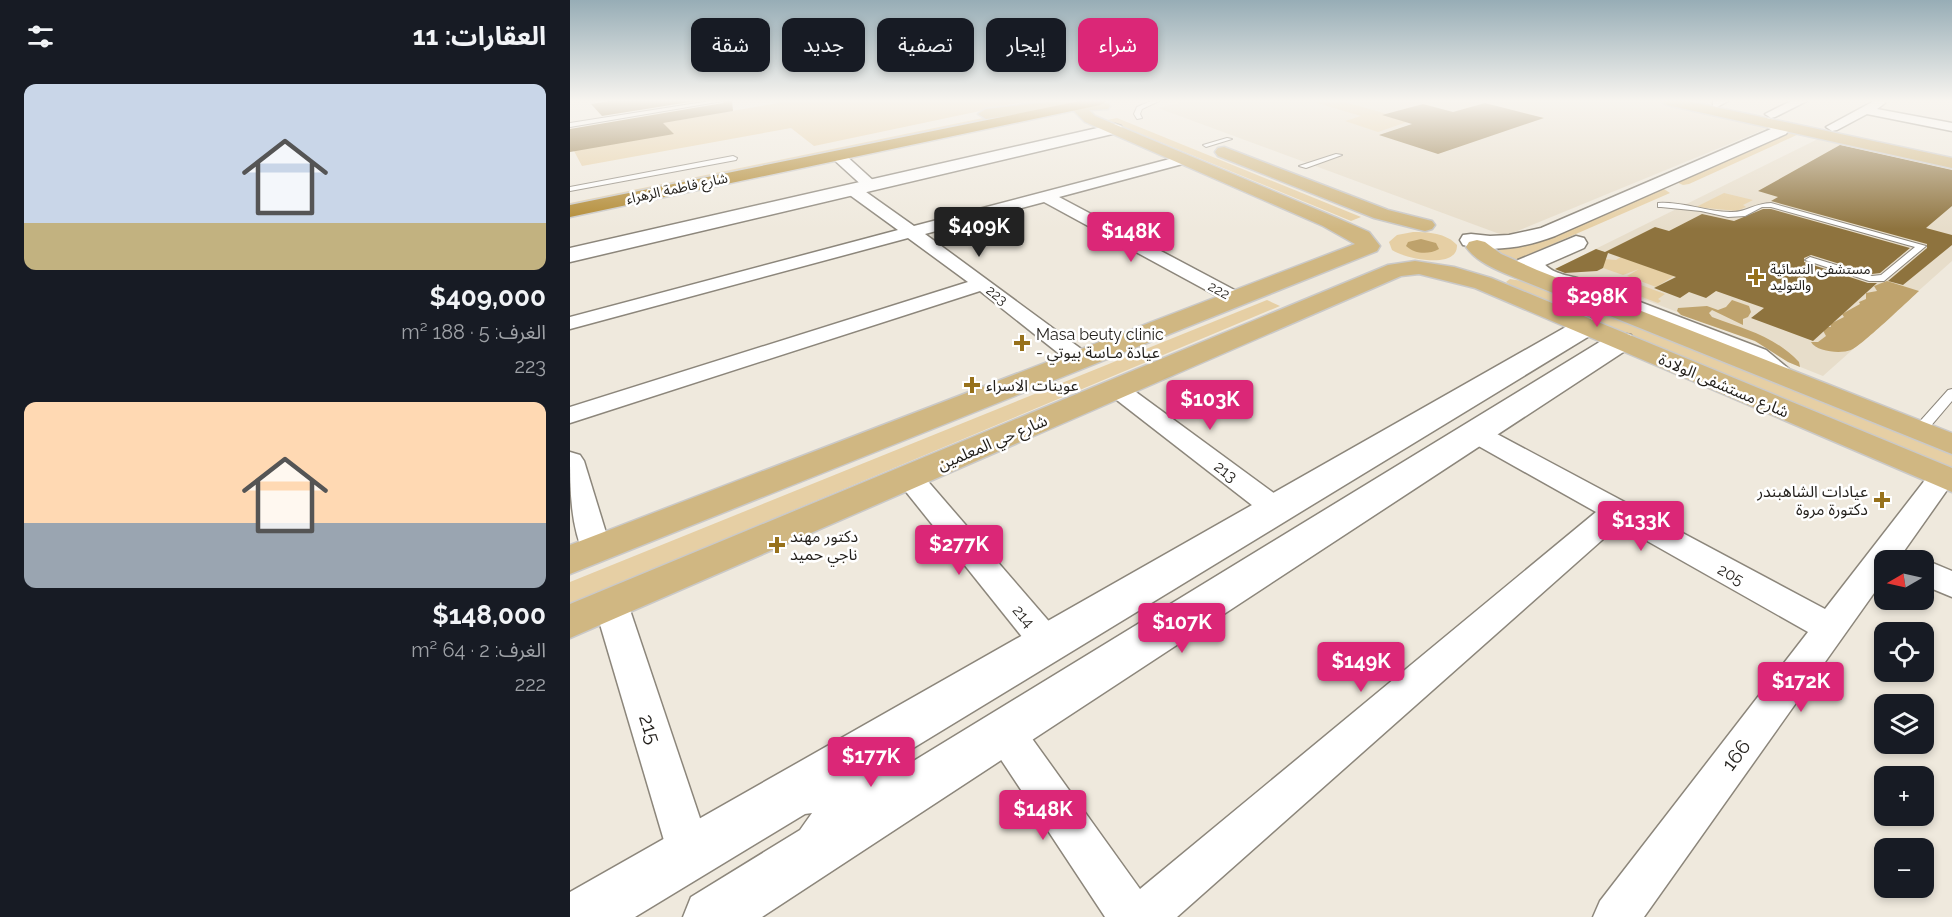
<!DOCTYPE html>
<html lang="ar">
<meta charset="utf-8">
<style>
:root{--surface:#171b24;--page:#20242c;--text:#f1f3f6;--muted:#9ea1a6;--accent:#db2777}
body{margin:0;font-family:Raleway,"Noto Sans Arabic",sans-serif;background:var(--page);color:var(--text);direction:rtl;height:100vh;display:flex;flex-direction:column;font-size:22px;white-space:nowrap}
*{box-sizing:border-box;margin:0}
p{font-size:20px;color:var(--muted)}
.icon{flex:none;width:33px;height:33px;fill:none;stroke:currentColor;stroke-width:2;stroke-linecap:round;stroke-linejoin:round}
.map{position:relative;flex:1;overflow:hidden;direction:ltr}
.details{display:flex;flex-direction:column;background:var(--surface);width:570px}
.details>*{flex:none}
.hud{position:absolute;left:18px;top:18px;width:570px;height:54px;direction:rtl;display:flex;gap:12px}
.needle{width:39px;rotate:261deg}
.fabs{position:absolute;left:1304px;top:550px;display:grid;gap:12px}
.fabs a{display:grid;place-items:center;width:60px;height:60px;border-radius:12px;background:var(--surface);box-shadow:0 3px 9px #0003;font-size:30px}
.price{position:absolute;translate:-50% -51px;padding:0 14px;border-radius:6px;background:var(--accent);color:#fff;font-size:20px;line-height:39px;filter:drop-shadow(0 2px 3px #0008)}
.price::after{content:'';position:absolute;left:50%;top:36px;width:18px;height:14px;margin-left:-9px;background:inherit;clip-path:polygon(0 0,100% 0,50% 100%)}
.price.active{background:#222;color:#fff}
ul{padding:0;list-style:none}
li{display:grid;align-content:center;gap:12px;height:318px;padding:0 24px}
li span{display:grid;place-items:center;height:186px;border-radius:12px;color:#555}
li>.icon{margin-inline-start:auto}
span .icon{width:108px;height:108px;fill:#fffc;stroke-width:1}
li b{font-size:26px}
h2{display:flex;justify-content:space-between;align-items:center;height:72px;padding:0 24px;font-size:26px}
.pill{padding:0 21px;border-radius:12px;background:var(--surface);box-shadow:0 3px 9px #0003;font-size:21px;line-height:54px}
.pill.active{background:var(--accent);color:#fff}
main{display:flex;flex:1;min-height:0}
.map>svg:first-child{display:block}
.built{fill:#e7ddca}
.green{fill:#e6cfa4}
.forest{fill:#bfa36d}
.water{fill:#bea26c}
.building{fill:#8e733e}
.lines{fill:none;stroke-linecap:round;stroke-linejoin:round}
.lane-casing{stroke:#8c867b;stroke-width:2}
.street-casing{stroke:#8c867b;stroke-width:3}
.secondary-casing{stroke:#8c867b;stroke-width:3}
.primary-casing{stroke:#cac9c8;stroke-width:3}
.highway-casing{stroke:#cac9c8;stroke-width:3}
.lane{fill:#fff;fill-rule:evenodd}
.street{fill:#fff;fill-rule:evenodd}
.secondary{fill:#fff;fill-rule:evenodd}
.primary{fill:#d0b782;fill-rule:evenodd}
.highway{fill:#b0872e;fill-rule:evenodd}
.poi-dot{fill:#97711b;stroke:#fff;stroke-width:2}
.labels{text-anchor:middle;stroke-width:5;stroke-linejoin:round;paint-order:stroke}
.far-street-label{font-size:14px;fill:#221f1b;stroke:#fff}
.far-poi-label{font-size:14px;fill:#221f1b;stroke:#fff;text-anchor:start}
.poi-label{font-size:16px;fill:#221f1b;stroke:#fff;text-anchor:start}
.street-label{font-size:16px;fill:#221f1b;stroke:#fff}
.near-street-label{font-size:20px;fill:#221f1b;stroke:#fff}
</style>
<main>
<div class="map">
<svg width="1382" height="917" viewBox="0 0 1382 917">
<rect width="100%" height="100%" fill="#efe9dd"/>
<!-- built -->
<g class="built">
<path d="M618,101H1078L1198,128L935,236L588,108Z"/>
<path d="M1250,138L1382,167V261L1253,376L1218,362L1189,343L1031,283L983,270Z"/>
</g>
<!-- green -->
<g class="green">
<path d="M206,101H457L244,146L221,128L12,166L4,151L85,115L103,121L208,103Z"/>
<path d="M740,101H771L817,114L813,115L837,122L808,132L775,121L791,116Z"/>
<path d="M442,112L449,115L0,208V203Z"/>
<path d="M547,118L791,217L781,221L537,120Z"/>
<path d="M1218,131L1229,134L1119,184L1113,185L1106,182Z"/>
<path d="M1088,189H1094L1100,193L953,257L948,262L921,248Z"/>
<path d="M1154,193L1183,200L1173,205L1176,207L1167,211L1126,207Z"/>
<path d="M843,232C858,232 876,233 887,245C888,270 835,259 822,250L819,242L827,235Z"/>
<path d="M1051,257L1104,276L1086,287L1057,276L1069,269L1053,275L1033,268L1022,258L1046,260Z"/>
<path d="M1052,278L1095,294L1088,299L1091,301L1088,303L1040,285Z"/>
<path d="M940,279L952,281L1382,455V468L942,286L936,282Z"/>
<path d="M697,300L710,306L0,604V582Z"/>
</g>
<!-- forest -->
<g class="forest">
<path d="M1317,281L1349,291C1338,301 1290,347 1281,350C1271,354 1247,352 1241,342H1248L1256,336L1251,327H1261L1260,324L1274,317L1272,314L1290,304L1289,302L1296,299V293L1307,291L1304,286Z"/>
<path d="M1162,300L1179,306L1181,312L1178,317L1173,319V325L1142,310L1139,313L1142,317C1176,330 1203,335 1229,362L1230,367L1218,362L1185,341L1111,315L1107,311L1108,308L1137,306L1148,310L1156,307Z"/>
</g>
<!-- water -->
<path class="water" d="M851,239L866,243L869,249C858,255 845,254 836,246L838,242Z"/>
<!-- building -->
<g class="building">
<path d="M39,101H126L32,116L21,104Z"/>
<path d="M155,101H162L163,111L93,123L104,134L0,152V129L153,103Z"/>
<path d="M915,103L974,118L868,154L809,135L842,124L812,115L853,104L883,112Z"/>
<path d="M1270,145L1382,170V206L1356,228L1382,235V245L1333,285L1318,281L1357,248V244L1201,201L1208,197L1188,191Z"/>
<path d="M1193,209H1201L1340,248L1310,273L1302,274L1241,255L1234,258V262L1298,283H1307L1243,341L1181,318L1194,308L1146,291L1136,298L1119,292L1110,298L1084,288L1106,277L1038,253L1033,268L1027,271L995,273L985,269L1026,249L1035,252L1085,227L1099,231L1132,214L1164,221Z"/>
</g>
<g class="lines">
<defs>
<g id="lane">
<path d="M140,101H153L0,127V123Z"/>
<path d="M581,101H589L572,109L570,114L572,118L567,119L564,114L567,107Z"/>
<path d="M657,138L662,139L636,147L633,145Z"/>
<path d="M766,154L772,155L736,168L729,166Z"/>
<path d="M163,156L167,158L166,160L0,191V187Z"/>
<path d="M1088,203C1112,201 1136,212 1160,212C1175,213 1185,203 1201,203L1356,246L1314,281H1299L1235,260L1240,257L1302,276L1311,275L1345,247L1201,207H1192L1175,216L1158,217L1131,211L1091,207H1088Z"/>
<path d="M1382,389V401L1354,434H1344L1343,431L1344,428L1378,390Z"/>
</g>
<g id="street">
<path d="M1143,101H1158L1147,107L1143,106Z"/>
<path d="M1221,101H1237L1205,117L1201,118L1195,114Z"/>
<path d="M1304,101H1313L1315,103L1307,109L1382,123V131L1297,114L1267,130L1262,131L1256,127Z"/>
<path d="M267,151L272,152L306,183L309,186L306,189H296L262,158L260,155Z"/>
<path d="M615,155L622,159L620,162L489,197L672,294L675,298L672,302H658L474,202L355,234L518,354L521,359L518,364L510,366L502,364L410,291L0,423V407L398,282L338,238L0,329V317L328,230L277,193L275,190L277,187H289L344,226Z"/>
<path d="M963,256L970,258C978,272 991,274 1007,278L1196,350L1231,379L1227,384C1207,389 1193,373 1180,360L993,286C978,282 958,280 954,262L956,258Z"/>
<path d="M547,382L555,384L716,502L721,509L716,516L706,519L696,516L539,394L535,389L539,384Z"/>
<path d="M905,425L914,427L1255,609L1362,471L1372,468L1382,471V483L1327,561H1314V579L1074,917H1023L1030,901L1238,632L1049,525L607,917H535L420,743L415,731L420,719L434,714L448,719L570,889L1026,512L896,439L892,433L896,427Z"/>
<path d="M0,452L10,455L14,461L41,549L37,557L26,560L15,557C0,525 0,488 0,452Z"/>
<path d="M339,468L349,471L489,633L494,643L489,653L477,657L465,653L329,483L325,477L329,471Z"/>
<path d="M1353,559L1382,571V597L1353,585V561H1347Z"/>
<path d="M41,591L53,595L58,604L142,854L136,870L120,876L104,870L98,854L24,604L29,595Z"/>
</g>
<g id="secondary">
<path d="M1198,118L1215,124L1218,131L1216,134L985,236C955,247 926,253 893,245L890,240L893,235L901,234L920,236L939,235L971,228L1201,129L1190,123Z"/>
<path d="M545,124L551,126L553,129L551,132L0,262V248Z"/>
<path d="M1006,236L1014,238L1017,243L1014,248L966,269L971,275L967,280C954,283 950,280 942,269L948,260Z"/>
<path d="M1017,318L1026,320L1030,326L1026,332L340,750L330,766L337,765L1041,335L1051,333L1061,335L1064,341L1061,347L192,917H113L121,897L230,830L242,813L235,814L65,917H0V892L1008,320Z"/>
</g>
<g id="primary">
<path d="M1090,101H1117L1382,158V168L1097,105Z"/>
<path d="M478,102L538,103L540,106L538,109L519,110L525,116L767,218L799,232L810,246L807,251L0,574V545L785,244L753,226L515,122L503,110H478L416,119L408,114L416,109Z"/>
<path d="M654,147L818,210L862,221L865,225L862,229L855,231L804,218L648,156L645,152L648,148Z"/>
<path d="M907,240L915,242L931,254L967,270L1382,433V454L951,280C932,272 908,264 896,247L899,242Z"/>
<path d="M845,261L884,267L921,278L1382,468V492L905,288L849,274L831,276L0,638V604L818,265Z"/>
</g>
<path id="highway" d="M510,101H537L530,105L0,217V205Z"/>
</defs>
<!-- lane casing -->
<use href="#lane" class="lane-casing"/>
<!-- street casing -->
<use href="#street" class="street-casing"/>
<!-- secondary casing -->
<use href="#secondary" class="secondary-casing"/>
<!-- primary casing -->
<use href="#primary" class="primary-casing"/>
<!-- highway casing -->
<use href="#highway" class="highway-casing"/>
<!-- lane -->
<use href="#lane" class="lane"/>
<!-- street -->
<use href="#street" class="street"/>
<!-- secondary -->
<use href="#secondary" class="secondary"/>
<!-- primary -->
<use href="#primary" class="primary"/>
<!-- highway -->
<use href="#highway" class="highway"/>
</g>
<!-- sky -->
<linearGradient id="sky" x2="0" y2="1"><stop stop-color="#97adb6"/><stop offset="0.44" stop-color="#f8f5f0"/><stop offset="1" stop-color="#f8f5f0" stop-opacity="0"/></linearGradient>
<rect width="1382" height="229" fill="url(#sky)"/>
<!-- markers -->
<g class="poi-dot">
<path d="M1183 268h6v6h6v6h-6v6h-6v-6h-6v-6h6z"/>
<path d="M449 334h6v6h6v6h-6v6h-6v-6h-6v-6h6z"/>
<path d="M399 376h6v6h6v6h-6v6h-6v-6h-6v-6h6z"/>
<path d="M1309 491h6v6h6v6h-6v6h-6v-6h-6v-6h6z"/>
<path d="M204 536h6v6h6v6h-6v6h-6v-6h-6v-6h6z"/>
</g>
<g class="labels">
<!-- far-street labels -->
<g class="far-street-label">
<text transform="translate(107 188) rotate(-12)" y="5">شارع فاطمة الزهراء</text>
<text transform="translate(649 290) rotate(28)" y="5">222</text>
<text transform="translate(427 295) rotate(37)" y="5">223</text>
</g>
<!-- far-poi labels -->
<g class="far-poi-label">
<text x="1200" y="274">مستشفى النسائية<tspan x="1200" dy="16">والتوليد</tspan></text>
</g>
<!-- poi labels -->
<g class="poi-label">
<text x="466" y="340">Masa beuty clinic<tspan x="466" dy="18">- عيادة مـاسة بيوتي</tspan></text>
<text x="416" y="391">عوينات الاسراء</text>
<text x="1298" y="497" text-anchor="end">عيادات الشاهبندر<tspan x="1298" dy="18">دكتورة مروة</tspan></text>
<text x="220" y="542">دكتور مهند<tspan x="220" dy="18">ناجي حميد</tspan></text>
</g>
<!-- street labels -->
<g class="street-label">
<text transform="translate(1154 385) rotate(23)" y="6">شارع مستشفى الولادة</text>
<text transform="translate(422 442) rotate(-23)" y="6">شارع حي المعلمين</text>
<text transform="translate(656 471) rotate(37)" y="6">213</text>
<text transform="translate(1161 574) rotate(29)" y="6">205</text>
<text transform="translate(454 616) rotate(50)" y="6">214</text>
</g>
<!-- near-street labels -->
<g class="near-street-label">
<text transform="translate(80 729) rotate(72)" y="7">215</text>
<text transform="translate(1166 755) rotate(-53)" y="7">166</text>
</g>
</g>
</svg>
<div class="fabs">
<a><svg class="needle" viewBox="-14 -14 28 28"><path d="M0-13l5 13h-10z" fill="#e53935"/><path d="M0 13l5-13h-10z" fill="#9ea1a6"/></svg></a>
<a><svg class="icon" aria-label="locate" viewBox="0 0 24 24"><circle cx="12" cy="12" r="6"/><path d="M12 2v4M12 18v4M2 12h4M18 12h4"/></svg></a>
<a><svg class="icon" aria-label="layers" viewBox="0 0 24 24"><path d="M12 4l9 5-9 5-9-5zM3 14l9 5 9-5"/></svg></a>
<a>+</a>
<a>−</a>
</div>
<b class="price active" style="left:409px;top:258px">$409K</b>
<b class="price" style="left:561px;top:263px">$148K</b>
<b class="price" style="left:1027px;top:328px">$298K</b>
<b class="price" style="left:640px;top:431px">$103K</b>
<b class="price" style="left:1071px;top:552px">$133K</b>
<b class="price" style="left:389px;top:576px">$277K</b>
<b class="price" style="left:612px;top:654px">$107K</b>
<b class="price" style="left:791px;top:693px">$149K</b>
<b class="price" style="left:1231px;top:713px">$172K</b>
<b class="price" style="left:301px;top:788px">$177K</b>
<b class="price" style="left:473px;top:841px">$148K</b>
<div class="hud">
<a class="pill active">شراء</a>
<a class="pill">إيجار</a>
<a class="pill">تصفية</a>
<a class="pill">جديد</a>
<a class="pill">شقة</a>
</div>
</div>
<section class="details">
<h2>العقارات: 11<svg class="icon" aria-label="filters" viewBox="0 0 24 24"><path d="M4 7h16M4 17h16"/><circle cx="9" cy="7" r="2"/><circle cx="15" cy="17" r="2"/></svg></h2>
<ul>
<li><span style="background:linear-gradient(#c9d6e8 75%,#c2b280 0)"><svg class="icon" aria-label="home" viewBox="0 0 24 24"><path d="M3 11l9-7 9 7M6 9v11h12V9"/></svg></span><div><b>$409,000</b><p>الغرف: 5 · 188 m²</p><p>223</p></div></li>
<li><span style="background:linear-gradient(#ffd9b3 65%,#9aa5b1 0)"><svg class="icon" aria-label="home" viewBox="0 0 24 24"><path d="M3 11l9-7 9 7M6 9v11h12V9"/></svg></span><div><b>$148,000</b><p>الغرف: 2 · 64 m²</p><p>222</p></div></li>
</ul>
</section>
</main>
